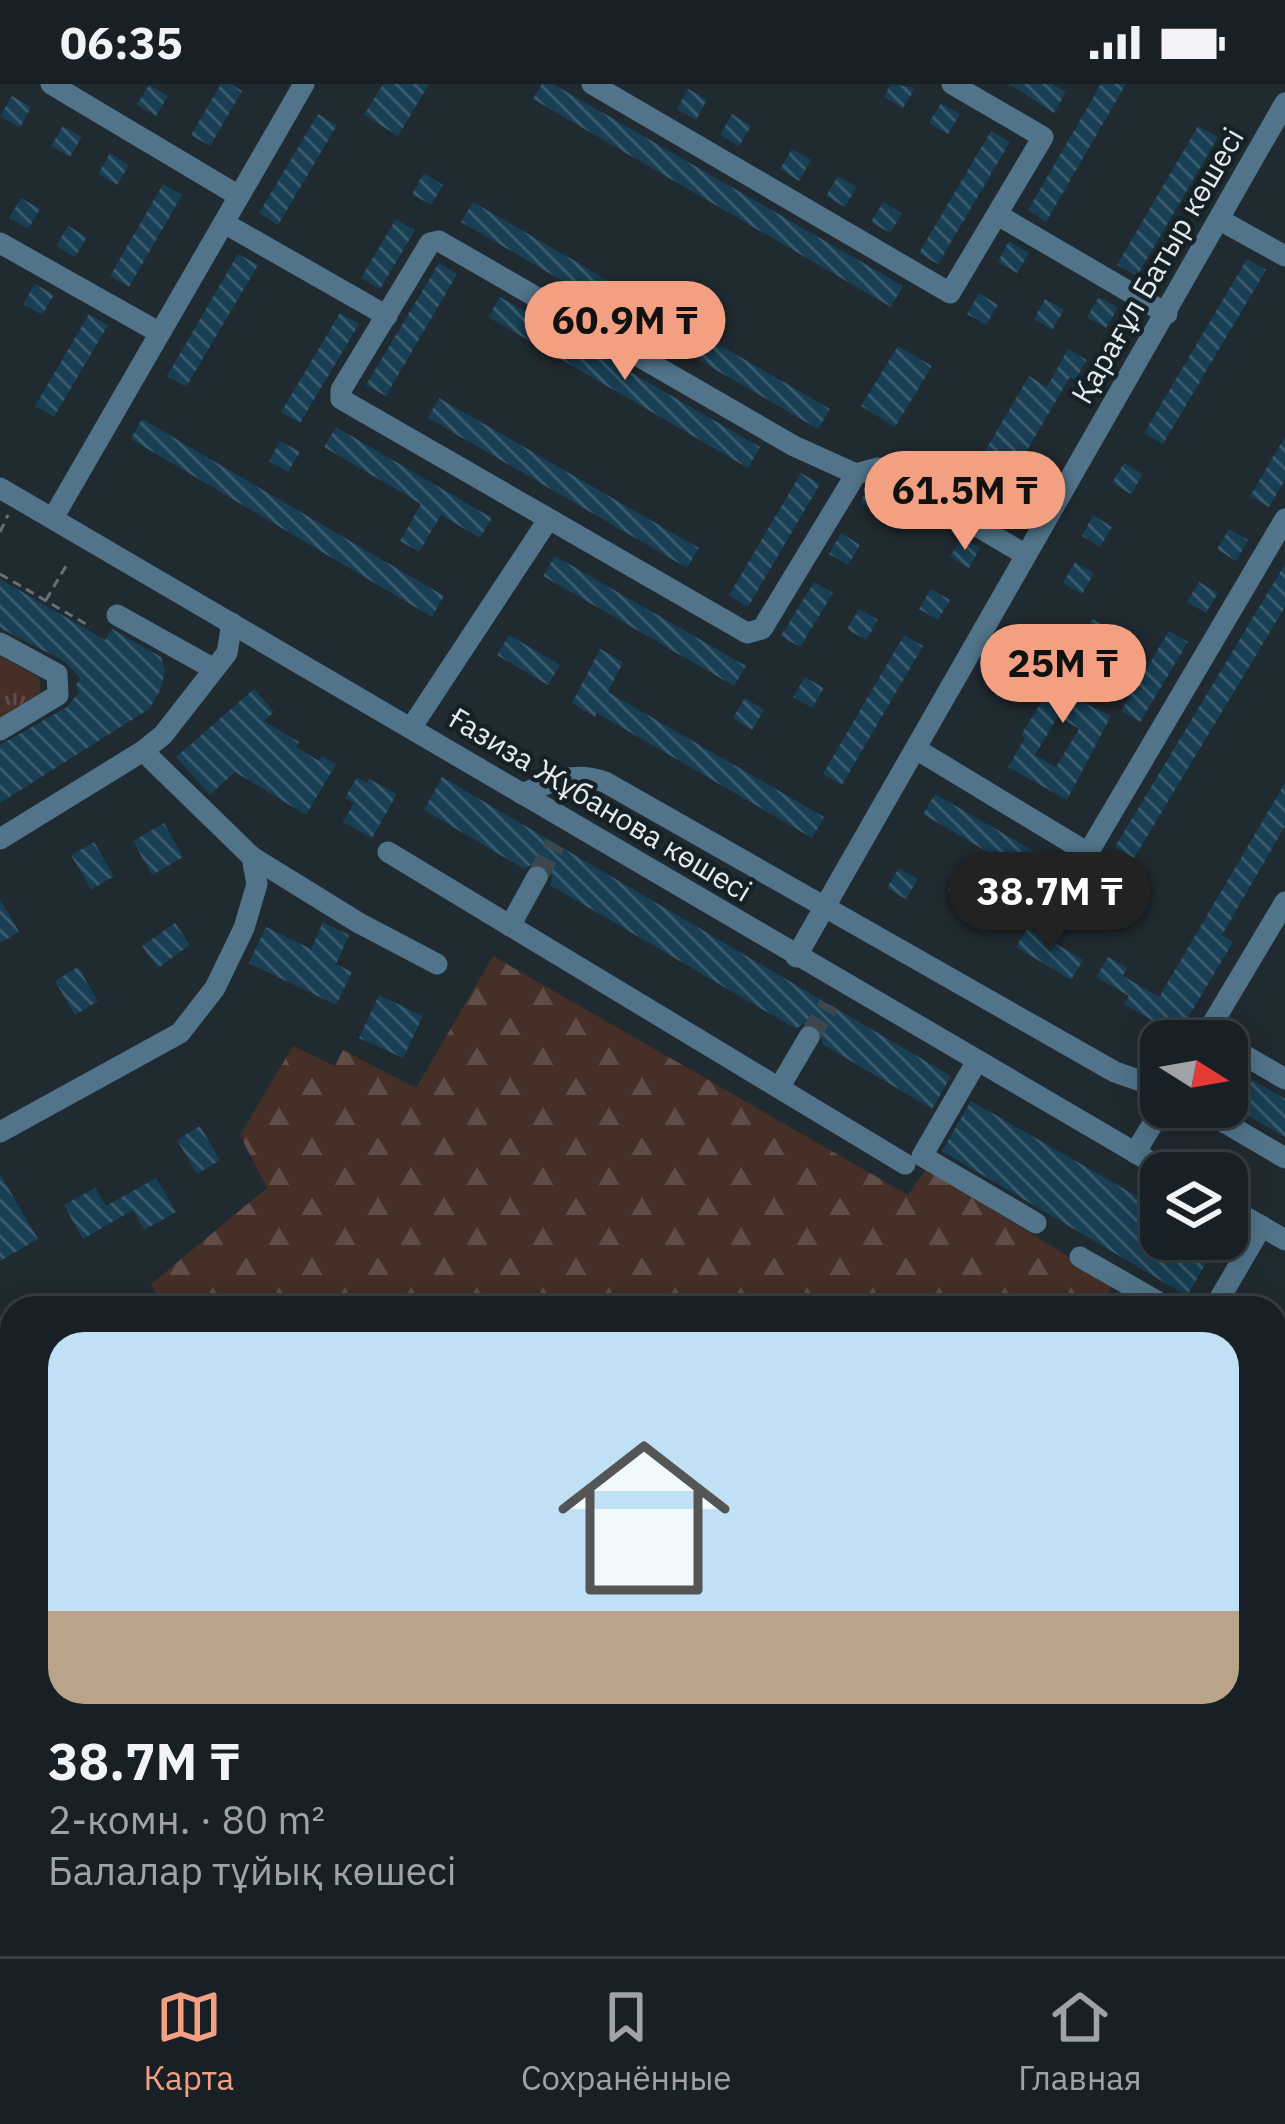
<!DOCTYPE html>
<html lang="ru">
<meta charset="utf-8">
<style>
:root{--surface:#182025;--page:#21282d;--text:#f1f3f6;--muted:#9fa3a7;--line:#363e42;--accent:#f2a081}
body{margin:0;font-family:"IBM Plex Sans",sans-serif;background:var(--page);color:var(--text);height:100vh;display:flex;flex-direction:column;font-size:45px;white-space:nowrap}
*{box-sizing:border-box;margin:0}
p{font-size:39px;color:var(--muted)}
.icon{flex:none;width:66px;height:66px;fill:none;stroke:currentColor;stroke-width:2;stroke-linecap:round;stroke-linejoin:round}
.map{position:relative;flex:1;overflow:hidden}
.panel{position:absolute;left:0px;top:1212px;width:1287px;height:660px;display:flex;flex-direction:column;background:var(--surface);border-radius:36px 36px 0 0;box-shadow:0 6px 30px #0003,0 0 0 3px var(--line)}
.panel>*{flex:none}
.needle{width:78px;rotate:101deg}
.fabs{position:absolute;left:1140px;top:936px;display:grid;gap:24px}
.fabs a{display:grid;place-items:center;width:108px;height:108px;border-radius:24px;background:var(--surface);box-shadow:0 6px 30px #0003,0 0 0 3px var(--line);font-size:60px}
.price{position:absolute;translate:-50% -102px;padding:0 27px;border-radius:42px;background:var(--accent);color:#111;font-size:39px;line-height:78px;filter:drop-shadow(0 3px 6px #0008)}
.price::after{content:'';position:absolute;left:50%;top:72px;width:36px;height:27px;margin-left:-18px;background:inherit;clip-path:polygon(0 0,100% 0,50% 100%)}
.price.current{background:#222;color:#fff}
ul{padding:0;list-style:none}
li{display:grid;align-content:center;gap:24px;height:636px;padding:0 48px}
li span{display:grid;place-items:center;height:372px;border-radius:36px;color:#555}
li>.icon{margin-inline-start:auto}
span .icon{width:216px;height:216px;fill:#fffc;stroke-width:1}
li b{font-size:51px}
.status{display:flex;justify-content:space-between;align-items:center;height:84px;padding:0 60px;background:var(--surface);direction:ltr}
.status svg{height:33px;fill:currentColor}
.tab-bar{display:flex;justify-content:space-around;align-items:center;height:168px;border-top:3px solid var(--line);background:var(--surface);font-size:33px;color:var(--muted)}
.tab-bar a{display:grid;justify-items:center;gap:6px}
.tab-bar .current{color:var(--accent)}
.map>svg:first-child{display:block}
.grass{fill:url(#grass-tufts)}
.forest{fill:url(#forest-firs)}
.park{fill:url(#park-dots)}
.building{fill:url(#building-back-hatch);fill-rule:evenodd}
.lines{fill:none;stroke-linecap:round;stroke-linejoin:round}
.minor-tunnel{stroke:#3d474e;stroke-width:21;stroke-dasharray:21 10;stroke-linecap:butt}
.path{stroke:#677076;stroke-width:3;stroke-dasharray:9 6;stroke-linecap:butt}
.minor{stroke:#51748a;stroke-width:21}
.major{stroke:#73c0ec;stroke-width:27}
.labels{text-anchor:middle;stroke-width:9;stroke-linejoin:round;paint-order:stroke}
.street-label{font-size:30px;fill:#e4ebef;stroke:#162127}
</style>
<div class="status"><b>06:35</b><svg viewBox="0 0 49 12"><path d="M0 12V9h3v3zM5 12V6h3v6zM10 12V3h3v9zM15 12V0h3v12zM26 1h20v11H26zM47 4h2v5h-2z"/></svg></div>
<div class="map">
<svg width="1285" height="1872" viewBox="0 0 1285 1872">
<defs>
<pattern id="grass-tufts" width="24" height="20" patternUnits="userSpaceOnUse" patternTransform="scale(3)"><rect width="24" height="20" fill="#452f27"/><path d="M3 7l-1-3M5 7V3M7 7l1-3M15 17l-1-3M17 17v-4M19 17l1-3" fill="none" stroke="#604d47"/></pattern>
<pattern id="forest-firs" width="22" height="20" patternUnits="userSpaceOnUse" patternTransform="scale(3)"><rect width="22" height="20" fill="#452f27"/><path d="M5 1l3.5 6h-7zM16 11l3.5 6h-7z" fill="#604d47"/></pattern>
<pattern id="park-dots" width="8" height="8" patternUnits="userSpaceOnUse" patternTransform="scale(3)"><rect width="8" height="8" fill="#452f27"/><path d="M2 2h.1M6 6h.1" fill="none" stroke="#604d47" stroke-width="1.8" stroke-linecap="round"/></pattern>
<pattern id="building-back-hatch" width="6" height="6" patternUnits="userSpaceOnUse" patternTransform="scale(3)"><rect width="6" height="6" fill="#183f54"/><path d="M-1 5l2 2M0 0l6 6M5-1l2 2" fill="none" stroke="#395b6d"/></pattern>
</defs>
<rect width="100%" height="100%" fill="#202a31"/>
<!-- grass -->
<g class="grass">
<path d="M0,572L40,594V609L0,634Z"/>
<path d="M382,1860H624L620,1872H379Z"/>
</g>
<!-- forest -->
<path class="forest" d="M493,872L908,1111L926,1085L1113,1200L1102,1224H162L151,1200L267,1104L240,1051L293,962L335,982L343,966L416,1004Z"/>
<!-- park -->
<g class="park">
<path d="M12,1230V1860H382L379,1872H0V1232Z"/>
<path d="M1275,1701L1285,1706V1872H1080L1090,1860H1275Z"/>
</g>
<!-- building -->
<g class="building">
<path d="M221,0H231L242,7L210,62L191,51Z"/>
<path d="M383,0H429L398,52L364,31Z"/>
<path d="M542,0H553L903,202L891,223L533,15Z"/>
<path d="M891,0L915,4L903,24L884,13Z"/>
<path d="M1009,0H1052L1066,8L1054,29Z"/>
<path d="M1101,0H1126L1046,138L1028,126Z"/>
<path d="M149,1L168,12L156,32L137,21Z"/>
<path d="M688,5L707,16L696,36L677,25Z"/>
<path d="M12,12L31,23L20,44L0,32Z"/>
<path d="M941,19L960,30L948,50L929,39Z"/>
<path d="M318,30L337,41L278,141L259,129Z"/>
<path d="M732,30L751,42L739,62L720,51Z"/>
<path d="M63,42L82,53L70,73L51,62Z"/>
<path d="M1198,42L1218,53L1137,192L1117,181Z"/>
<path d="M991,47L1010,58L938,180L919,169Z"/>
<path d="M792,65L811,76L799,97L780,85Z"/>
<path d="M110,69L129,81L117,101L98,90Z"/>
<path d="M424,89L443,101L431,121L412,110Z"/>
<path d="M838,92L857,103L845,123L826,112Z"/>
<path d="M163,100L182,111L129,203L110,192Z"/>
<path d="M21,114L40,125L28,145L9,134Z"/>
<path d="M473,118L830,325L818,345L461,138Z"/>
<path d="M883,118L902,129L890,149L871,138Z"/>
<path d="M396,135L415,146L380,205L361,194Z"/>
<path d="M68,142L87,153L75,173L56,162Z"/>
<path d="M1009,157L1029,169L1017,189L998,178Z"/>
<path d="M238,170L258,181L186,303L167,292Z"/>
<path d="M1247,175L1266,186L1163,360L1144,349Z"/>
<path d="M439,179L457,190L386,312L366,301Z"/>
<path d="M35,200L54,211L42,231L23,220Z"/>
<path d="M979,209L998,221L986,241L967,230Z"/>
<path d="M500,213L760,363L748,384L488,233Z"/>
<path d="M1099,213L1118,224L1106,244L1087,233Z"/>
<path d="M1045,215L1064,226L1052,246L1034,235Z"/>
<path d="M340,229L359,240L300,339L281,328Z"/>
<path d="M89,230L108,241L54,333L35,322Z"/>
<path d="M898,262L932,282L895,343L861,322Z"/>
<path d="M1068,265L1087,276L1075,296L1070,293L1016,385L985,367L1029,292L1047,303Z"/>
<path d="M439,314L699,464L687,484L428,334Z"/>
<path d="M142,335L444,512L432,533L131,355Z"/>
<path d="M336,343L492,434L480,454L441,431L419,468L400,457L421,420L324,363Z"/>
<path d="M1285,353V396L1269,423L1250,412Z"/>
<path d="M280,357L300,368L288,388L269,377Z"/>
<path d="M1124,379L1143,390L1131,410L1112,399Z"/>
<path d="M801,389L820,400L748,523L729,511Z"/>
<path d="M876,400L891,409L879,429L860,418L869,402Z"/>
<path d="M1093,431L1112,443L1100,463L1082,452Z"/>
<path d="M1229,445L1248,456L1236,477L1217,465Z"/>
<path d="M841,449L860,461L848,481L829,470Z"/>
<path d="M962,453L980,464L969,484L950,473Z"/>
<path d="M555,472L746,582L734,602L543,492Z"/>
<path d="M1075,478L1094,489L1082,510L1063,499Z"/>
<path d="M1285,480V523L1134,774L1115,763Z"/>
<path d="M0,495L105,556L112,545L161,573L165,586L161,605L149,625L0,719V661L67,623L79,608L76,601L80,594L64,577L0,544Z"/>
<path d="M814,498L833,509L800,563L781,552Z"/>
<path d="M1199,498L1218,509L1206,529L1187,518Z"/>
<path d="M931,505L950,516L938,536L919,525Z"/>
<path d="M859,525L878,536L866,556L847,545Z"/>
<path d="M1092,535L1111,546L1099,566L1092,562L1064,609L1111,632L1067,716L1008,683L1025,654L1021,651L1062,585L1055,581L1067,561L1074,565ZM1058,632L1079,645L1056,683L1035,671Z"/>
<path d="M1169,547L1188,558L1140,638L1121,627Z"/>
<path d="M509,551L560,581L548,601L497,571Z"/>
<path d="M904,551L923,562L842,701L823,690Z"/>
<path d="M600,565L623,578L608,608L824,733L812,754L597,629L595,633L572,619Z"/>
<path d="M805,593L824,604L812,624L793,613Z"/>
<path d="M254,605L274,628L264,637L299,658L296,663L319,677L322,672L336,680L306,731L235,688L210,711L176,673Z"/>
<path d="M745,614L764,626L752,646L733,634Z"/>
<path d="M357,693L367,699L369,695L397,710L372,754L343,738L354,719L345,714Z"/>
<path d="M442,693L951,992L932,1025L822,960V947L816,940H803L796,945L550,801L552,792L545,781L536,778L524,785L424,726Z"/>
<path d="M1285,699V742L1222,851L1233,858L1174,957H1161V980L1141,968L1158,940L1124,920L1129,912L1096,893L1108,873L1127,884L1123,892L1159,913Z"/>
<path d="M935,710L1068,787L1056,808L923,730Z"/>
<path d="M164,739L183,773L152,791L133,757Z"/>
<path d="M94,758L114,792L91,806L71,771Z"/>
<path d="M899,784L918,795L906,815L887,804Z"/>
<path d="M1138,786L1147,814L1112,825L1104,801Z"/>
<path d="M960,787L1011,820L999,840L948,807Z"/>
<path d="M0,815L19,848L0,859Z"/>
<path d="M323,838L349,851L336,880L352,888L336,921L249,879L266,843L311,865Z"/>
<path d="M175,839L190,861L158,884L142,862Z"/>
<path d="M1028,843L1083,876L1071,896L1016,863Z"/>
<path d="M78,883L98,917L75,931L55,897Z"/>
<path d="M379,911L423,932L403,974L359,954Z"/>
<path d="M1227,981L1285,1015V1053L1227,1019Z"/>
<path d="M971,1017L1161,1126V1155H1220L1187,1212L942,1067Z"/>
<path d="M200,1042L220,1076L197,1090L177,1056Z"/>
<path d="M0,1090L38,1155L0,1177Z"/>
<path d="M156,1094L176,1128L144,1146L133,1126L83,1155L64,1121L95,1104L106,1122Z"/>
</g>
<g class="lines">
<!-- minor-tunnel -->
<g class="minor-tunnel">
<path d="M537,793L555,760"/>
<path d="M809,953L829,921"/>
</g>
<!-- path -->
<g class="path">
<path d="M0,448L8,431"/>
<path d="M0,490L91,543"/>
<path d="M46,516L66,482"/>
<path d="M0,1656L12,1643"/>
<path d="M1275,1762L1285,1764"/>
<path d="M167,1860L176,1872"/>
<path d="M633,1860L646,1863"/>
<path d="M880,1860L884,1863"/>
<path d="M39,1872L47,1860"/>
<path d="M103,1872L105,1860"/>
<path d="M120,1872L123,1860"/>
<path d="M220,1872L225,1860"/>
<path d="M587,1872L593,1860"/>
<path d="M642,1872L647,1860"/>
<path d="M921,1872L942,1860"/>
<path d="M1128,1872L1139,1860"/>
</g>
<!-- minor -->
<g class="minor">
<path d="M51,0L239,112"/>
<path d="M592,0L950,209L1043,53L952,0"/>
<path d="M998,131L1167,230"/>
<path d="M1220,136L1285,172"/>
<path d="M224,139L387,232"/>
<path d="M439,157L794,362L856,390L762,545L747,549L341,315V306L430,159Z"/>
<path d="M0,159L160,249"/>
<path d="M856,390L878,384L1026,471"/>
<path d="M0,404L1170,1089"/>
<path d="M53,434L304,0"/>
<path d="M117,531L214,585"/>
<path d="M0,559L57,590L58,611L0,646"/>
<path d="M411,644L548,436"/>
<path d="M916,665L1088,769L1285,435"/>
<path d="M522,710C552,697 573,687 605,698L1115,988L1161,1004"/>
<path d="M0,755L143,667L163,651L227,569L232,539"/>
<path d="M388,768L905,1080"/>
<path d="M252,773L359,839L437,880"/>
<path d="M510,842L537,793"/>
<path d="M796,873L1285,19"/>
<path d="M1202,957L1285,818"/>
<path d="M1227,961L1285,995"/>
<path d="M977,977L922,1072L1036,1139"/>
<path d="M779,1004L809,953"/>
<path d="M1198,1023L1285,1074"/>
<path d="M0,1048L180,949L215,904L244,844L257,800L252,773L143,667"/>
<path d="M1135,1069L1163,1023"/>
<path d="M1227,1122L1285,1156"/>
<path d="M1080,1173L1169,1224"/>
<path d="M1214,1224L1262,1142"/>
<path d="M1278,1675L1285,1666"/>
</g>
<!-- major -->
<g class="major">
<path d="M1275,1490L1285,1477"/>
<path d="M1275,1553L1285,1540"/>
<path d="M980,1872L989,1860"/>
<path d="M1027,1872L1037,1860"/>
</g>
</g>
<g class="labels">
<!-- street labels -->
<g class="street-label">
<text transform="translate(1158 182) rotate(-60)" y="10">Қарағұл Батыр көшесі</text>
<text transform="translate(600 721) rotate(31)" y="10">Ғазиза Жұбанова көшесі</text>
</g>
</g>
</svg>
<div class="fabs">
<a><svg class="needle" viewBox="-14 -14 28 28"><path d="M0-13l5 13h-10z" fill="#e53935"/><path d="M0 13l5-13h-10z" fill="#9fa3a7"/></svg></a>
<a><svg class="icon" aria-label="layers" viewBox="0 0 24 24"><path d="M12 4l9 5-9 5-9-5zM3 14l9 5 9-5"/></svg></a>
</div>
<b class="price" style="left:625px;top:299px">60.9M ₸</b>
<b class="price" style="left:965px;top:469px">61.5M ₸</b>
<b class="price" style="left:1063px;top:642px">25M ₸</b>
<b class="price current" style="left:1050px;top:870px">38.7M ₸</b>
<section class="panel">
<ul>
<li><span style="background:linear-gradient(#bfe0f5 75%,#b9a48a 0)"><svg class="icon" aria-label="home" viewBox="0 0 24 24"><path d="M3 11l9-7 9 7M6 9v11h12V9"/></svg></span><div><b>38.7M ₸</b><p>2-комн. · 80 m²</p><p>Балалар тұйық көшесі</p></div></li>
</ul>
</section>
</div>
<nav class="tab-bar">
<a class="current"><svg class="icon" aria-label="map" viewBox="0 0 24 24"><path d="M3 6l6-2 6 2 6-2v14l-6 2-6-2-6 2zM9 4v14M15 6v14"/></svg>Карта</a>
<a><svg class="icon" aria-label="saved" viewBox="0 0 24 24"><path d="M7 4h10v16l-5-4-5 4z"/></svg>Сохранённые</a>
<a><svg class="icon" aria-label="home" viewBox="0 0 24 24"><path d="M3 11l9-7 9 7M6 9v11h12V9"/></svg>Главная</a>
</nav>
